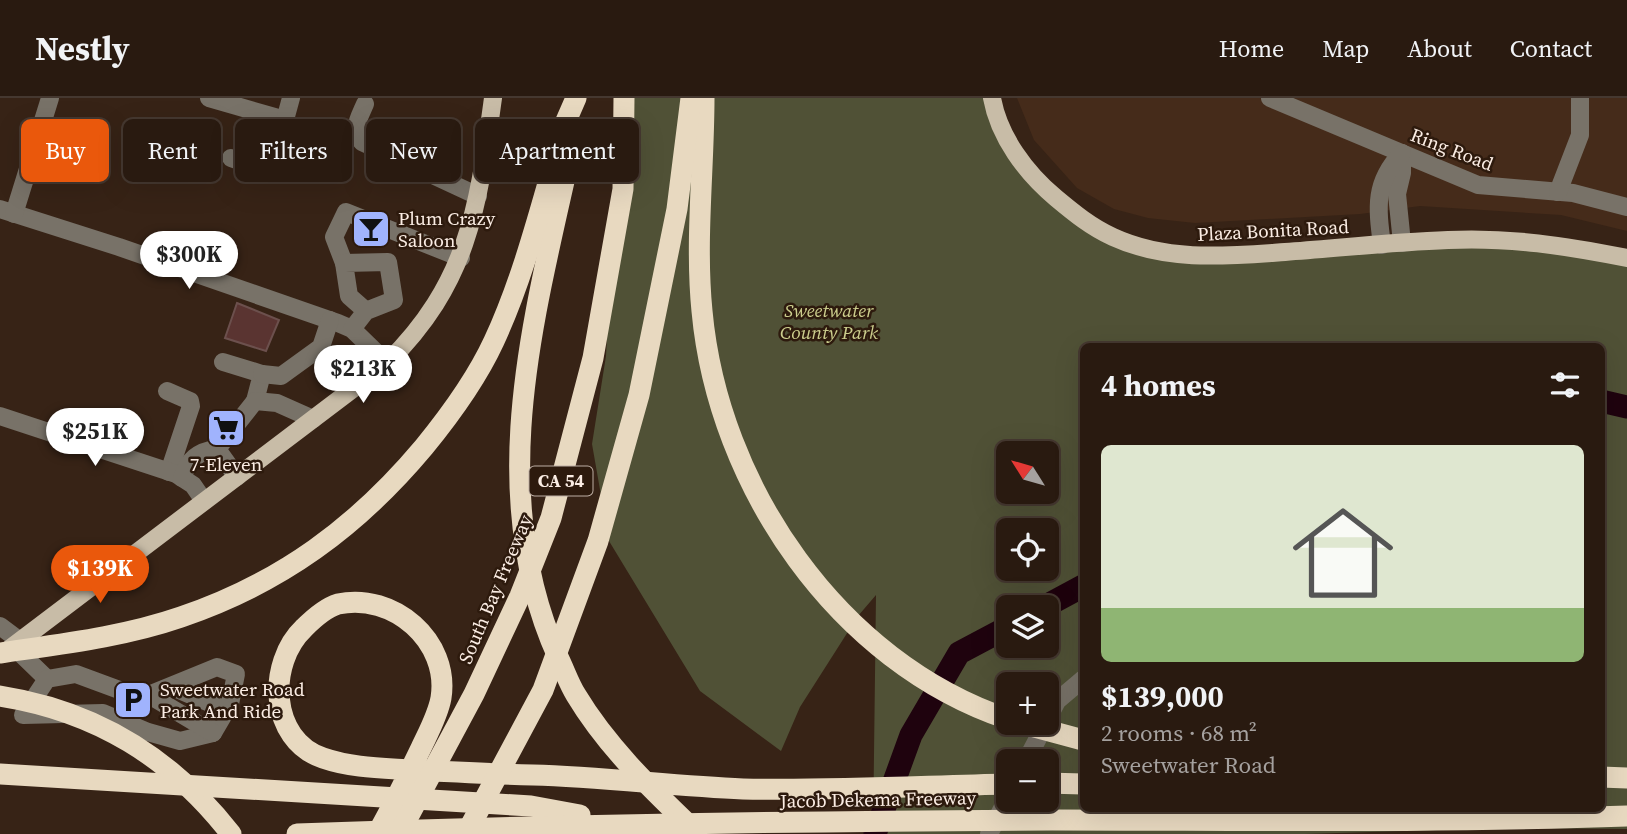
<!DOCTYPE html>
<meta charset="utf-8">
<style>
:root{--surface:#291a10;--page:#35271e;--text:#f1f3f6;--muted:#a5a19f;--line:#453830;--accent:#ea580c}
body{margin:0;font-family:"Source Serif 4",serif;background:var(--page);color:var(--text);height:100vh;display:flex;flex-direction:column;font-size:26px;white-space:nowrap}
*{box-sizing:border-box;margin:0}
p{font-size:23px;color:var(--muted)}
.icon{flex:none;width:38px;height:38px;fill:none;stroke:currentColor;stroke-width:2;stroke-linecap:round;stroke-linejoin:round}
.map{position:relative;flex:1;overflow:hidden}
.drawer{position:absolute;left:1080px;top:245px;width:525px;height:469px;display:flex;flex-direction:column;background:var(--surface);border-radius:10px;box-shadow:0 7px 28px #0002,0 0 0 2px var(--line)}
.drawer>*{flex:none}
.banner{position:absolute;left:21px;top:21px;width:665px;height:63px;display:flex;gap:14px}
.needle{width:46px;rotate:307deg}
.controls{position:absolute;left:996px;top:343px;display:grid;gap:14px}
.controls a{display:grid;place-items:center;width:63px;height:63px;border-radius:10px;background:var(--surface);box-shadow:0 7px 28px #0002,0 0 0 2px var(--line);font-size:35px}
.price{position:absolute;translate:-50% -60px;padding:0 16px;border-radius:24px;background:#fff;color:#222;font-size:23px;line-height:46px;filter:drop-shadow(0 2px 4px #0008)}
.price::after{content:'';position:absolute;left:50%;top:42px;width:21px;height:16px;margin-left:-10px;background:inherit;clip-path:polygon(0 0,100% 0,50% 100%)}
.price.active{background:var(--accent);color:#fff}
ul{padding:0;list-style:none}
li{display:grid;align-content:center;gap:14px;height:371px;padding:0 21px}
li span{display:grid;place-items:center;height:217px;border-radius:10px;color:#555}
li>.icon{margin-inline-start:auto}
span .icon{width:126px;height:126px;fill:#fffc;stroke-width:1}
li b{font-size:30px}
h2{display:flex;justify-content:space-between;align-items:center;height:84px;padding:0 21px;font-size:30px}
.tag{padding:0 24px;border-radius:10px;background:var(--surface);box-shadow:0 7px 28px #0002,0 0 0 2px var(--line);font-size:24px;line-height:63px}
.tag.active{background:var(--accent);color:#fff}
header{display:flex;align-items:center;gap:42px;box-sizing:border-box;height:98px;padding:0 35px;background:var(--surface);border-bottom:2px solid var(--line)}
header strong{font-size:33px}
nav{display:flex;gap:38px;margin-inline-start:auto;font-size:24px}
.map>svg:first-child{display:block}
.built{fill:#452b1a}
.green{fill:#505136;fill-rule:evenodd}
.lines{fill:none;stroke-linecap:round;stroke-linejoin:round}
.river{stroke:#1f030e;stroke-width:23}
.building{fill:#5a3431;stroke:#6c504d;stroke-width:2}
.minor{stroke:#787268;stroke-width:18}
.major{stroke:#c8bca7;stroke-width:18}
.highway{stroke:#e8d9c0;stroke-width:21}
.labels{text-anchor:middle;stroke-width:5;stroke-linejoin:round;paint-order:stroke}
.shield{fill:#2d1a0d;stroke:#bdaea4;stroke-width:2}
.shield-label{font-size:18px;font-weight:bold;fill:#fbede4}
.street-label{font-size:19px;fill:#fbede4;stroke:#2d1a0d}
.poi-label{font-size:19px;fill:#fbede4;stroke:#2d1a0d;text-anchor:start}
.park-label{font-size:19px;font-style:italic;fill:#ccce8d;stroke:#2d1a0d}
</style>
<header>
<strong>Nestly</strong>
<nav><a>Home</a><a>Map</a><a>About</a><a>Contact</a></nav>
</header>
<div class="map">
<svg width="1627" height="736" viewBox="0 0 1627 736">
<rect width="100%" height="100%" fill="#372316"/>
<!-- built -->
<path class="built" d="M1017,0H1627V133L1561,117L1420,108L1360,116L1195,125L1148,120L1114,111L1077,90L1034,42Z"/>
<!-- green -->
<path class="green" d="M619,0H991L1006,39L1070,114L1168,155L1448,141L1627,161V731L1503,730L1305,736H873L876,497L858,518L800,609L781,653L700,593L609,443L592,346L606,258ZM1083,248H1601V710H1083ZM1008,355H1046V394H1008ZM1008,432H1046V471H1008ZM1008,509H1046V548H1008ZM1008,586H1046V625H1008ZM1008,663H1046V702H1008Z"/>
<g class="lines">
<!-- river -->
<g class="river">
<path d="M1601,303L1627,309"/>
<path d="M1044,509L1083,488"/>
<path d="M875,736L911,637L959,555L1008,529"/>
</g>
</g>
<!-- building -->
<path class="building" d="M237,205L279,222L266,253L225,240Z"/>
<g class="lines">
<!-- minor -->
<g class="minor">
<path d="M209,0L285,22L304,52L262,71L231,60"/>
<path d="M1270,0L1478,87L1573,95L1627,109"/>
<path d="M365,6C359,20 351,32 362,44L478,98"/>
<path d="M285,22L291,0"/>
<path d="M37,39L90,55L98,45"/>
<path d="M1402,55V75L1397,96L1402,145"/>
<path d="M1558,94L1580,37V0"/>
<path d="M0,111L119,149L338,225L352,231L387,265"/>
<path d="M14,116L50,0"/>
<path d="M1382,147C1377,109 1374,84 1402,55"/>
<path d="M344,165L334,139L346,114L461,160"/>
<path d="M352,231L366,213L394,202L388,164L344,165L349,198L366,213"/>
<path d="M223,264L262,276L255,303"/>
<path d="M262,276L281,278L321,249L330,222"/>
<path d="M167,293L190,303L191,308L169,374"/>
<path d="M0,318L176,376L193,387L204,403"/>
<path d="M237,379L217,351L255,303L277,305L313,321"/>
<path d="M182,380C188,362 198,353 217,351"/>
<path d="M0,528L20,543"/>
<path d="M13,548L47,581"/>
<path d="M217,569L236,576L230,606L213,635L180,643L148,634L103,615L23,617L47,581L76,576L141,600Z"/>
<path d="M172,589L226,612"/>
<path d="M149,597L213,635"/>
<path d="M1046,624L1057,603L1083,581"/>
<path d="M1026,663L1046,625"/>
<path d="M989,736L1008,699"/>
</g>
<!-- major -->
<g class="major">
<path d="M992,0C999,39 1026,75 1056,100C1074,115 1091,129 1113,139C1167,164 1227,158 1285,154C1339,150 1394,144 1448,142C1509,139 1567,148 1627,160"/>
<path d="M4,555L387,265C469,184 478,109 493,0"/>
</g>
<!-- highway -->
<g class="highway">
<path d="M704,0C704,70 695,143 702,213C718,388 838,564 1008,621"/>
<path d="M573,43C536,213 482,391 558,559C564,571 569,586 576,597C606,647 649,689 691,729"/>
<path d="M0,555C61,546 123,539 181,519C281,485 357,429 424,349C451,316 476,282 494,243C526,174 544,96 566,23L576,0"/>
<path d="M0,598C96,613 171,659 231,736"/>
<path d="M1020,625L1083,642"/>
<path d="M0,676L531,708L580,717"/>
<path d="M1601,679L1627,680"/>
<path d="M1046,685L1083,686"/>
<path d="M297,736C549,727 801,723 1052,722C1244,722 1435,725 1627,718"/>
<path d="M377,736C393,708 407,679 421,650C428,635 438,617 441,600C450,543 393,494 338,506C325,510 314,520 304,530C267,565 269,642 323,660C352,670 382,670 412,672C453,674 493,676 533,677C603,679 673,688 743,691C831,693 920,688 1008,686"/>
<path d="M399,736L474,596L520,498L551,420L593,260L623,91L624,0"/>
<path d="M466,736L543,592L598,443L639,297L677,111L691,0"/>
</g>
</g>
<!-- icons -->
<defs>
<symbol id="bar-square" viewBox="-11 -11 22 22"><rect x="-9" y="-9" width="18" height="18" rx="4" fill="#a0b3fd" stroke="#2d1a0d"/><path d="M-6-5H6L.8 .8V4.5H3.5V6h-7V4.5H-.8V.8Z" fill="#111"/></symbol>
<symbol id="supermarket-square" viewBox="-11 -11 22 22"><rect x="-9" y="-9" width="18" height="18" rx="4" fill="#a0b3fd" stroke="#2d1a0d"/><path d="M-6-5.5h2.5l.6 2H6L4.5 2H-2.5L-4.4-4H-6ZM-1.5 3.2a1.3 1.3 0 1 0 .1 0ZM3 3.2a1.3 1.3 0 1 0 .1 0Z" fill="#111"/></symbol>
<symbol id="parking-square" viewBox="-11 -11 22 22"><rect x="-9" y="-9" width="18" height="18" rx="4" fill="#a0b3fd" stroke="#2d1a0d"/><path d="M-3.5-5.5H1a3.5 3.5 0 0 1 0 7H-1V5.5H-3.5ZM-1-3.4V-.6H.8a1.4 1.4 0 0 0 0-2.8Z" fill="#111"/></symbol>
</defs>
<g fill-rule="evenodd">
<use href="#bar-square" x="349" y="109" width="44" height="44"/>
<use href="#supermarket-square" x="204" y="308" width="44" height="44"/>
<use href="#parking-square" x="111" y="580" width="44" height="44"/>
</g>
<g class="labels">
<!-- shield labels -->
<rect class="shield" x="529.5" y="368.5" width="63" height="29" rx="5"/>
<g class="shield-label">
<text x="561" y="389">CA 54</text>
</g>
<!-- street labels -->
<g class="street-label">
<text transform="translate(1452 51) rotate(21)" y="7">Ring Road</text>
<text transform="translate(1273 132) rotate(-3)" y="7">Plaza Bonita Road</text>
<text transform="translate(495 491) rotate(-67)" y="7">South Bay Freeway</text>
<text transform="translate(878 701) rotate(-1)" y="7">Jacob Dekema Freeway</text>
</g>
<!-- poi labels -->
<g class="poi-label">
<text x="398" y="127">Plum Crazy<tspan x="398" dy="22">Saloon</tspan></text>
<text x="226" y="373" text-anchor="middle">7-Eleven</text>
<text x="160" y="598">Sweetwater Road<tspan x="160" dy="22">Park And Ride</tspan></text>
</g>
<!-- park labels -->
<g class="park-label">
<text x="829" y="219">Sweetwater<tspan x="829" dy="22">County Park</tspan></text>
</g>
</g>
</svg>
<div class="controls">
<a><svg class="needle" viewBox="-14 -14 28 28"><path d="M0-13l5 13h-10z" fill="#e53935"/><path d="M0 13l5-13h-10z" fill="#a5a19f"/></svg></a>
<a><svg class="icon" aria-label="locate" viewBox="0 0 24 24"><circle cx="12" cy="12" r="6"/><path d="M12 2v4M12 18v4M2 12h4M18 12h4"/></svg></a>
<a><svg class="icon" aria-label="layers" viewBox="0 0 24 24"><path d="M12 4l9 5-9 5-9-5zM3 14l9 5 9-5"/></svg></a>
<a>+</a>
<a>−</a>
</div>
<b class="price" style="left:189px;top:193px">$300K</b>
<b class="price" style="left:363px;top:307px">$213K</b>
<b class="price" style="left:95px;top:370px">$251K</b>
<b class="price active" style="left:100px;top:507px">$139K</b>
<div class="banner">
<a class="tag active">Buy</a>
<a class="tag">Rent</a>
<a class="tag">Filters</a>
<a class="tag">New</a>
<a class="tag">Apartment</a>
</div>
<section class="drawer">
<h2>4 homes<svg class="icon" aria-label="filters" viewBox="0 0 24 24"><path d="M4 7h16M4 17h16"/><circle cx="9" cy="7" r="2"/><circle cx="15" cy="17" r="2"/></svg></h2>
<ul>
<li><span style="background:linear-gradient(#dfe7d0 75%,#8fb573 0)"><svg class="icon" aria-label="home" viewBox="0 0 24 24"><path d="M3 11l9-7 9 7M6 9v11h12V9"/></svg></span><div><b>$139,000</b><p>2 rooms · 68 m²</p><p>Sweetwater Road</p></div></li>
</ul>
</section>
</div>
